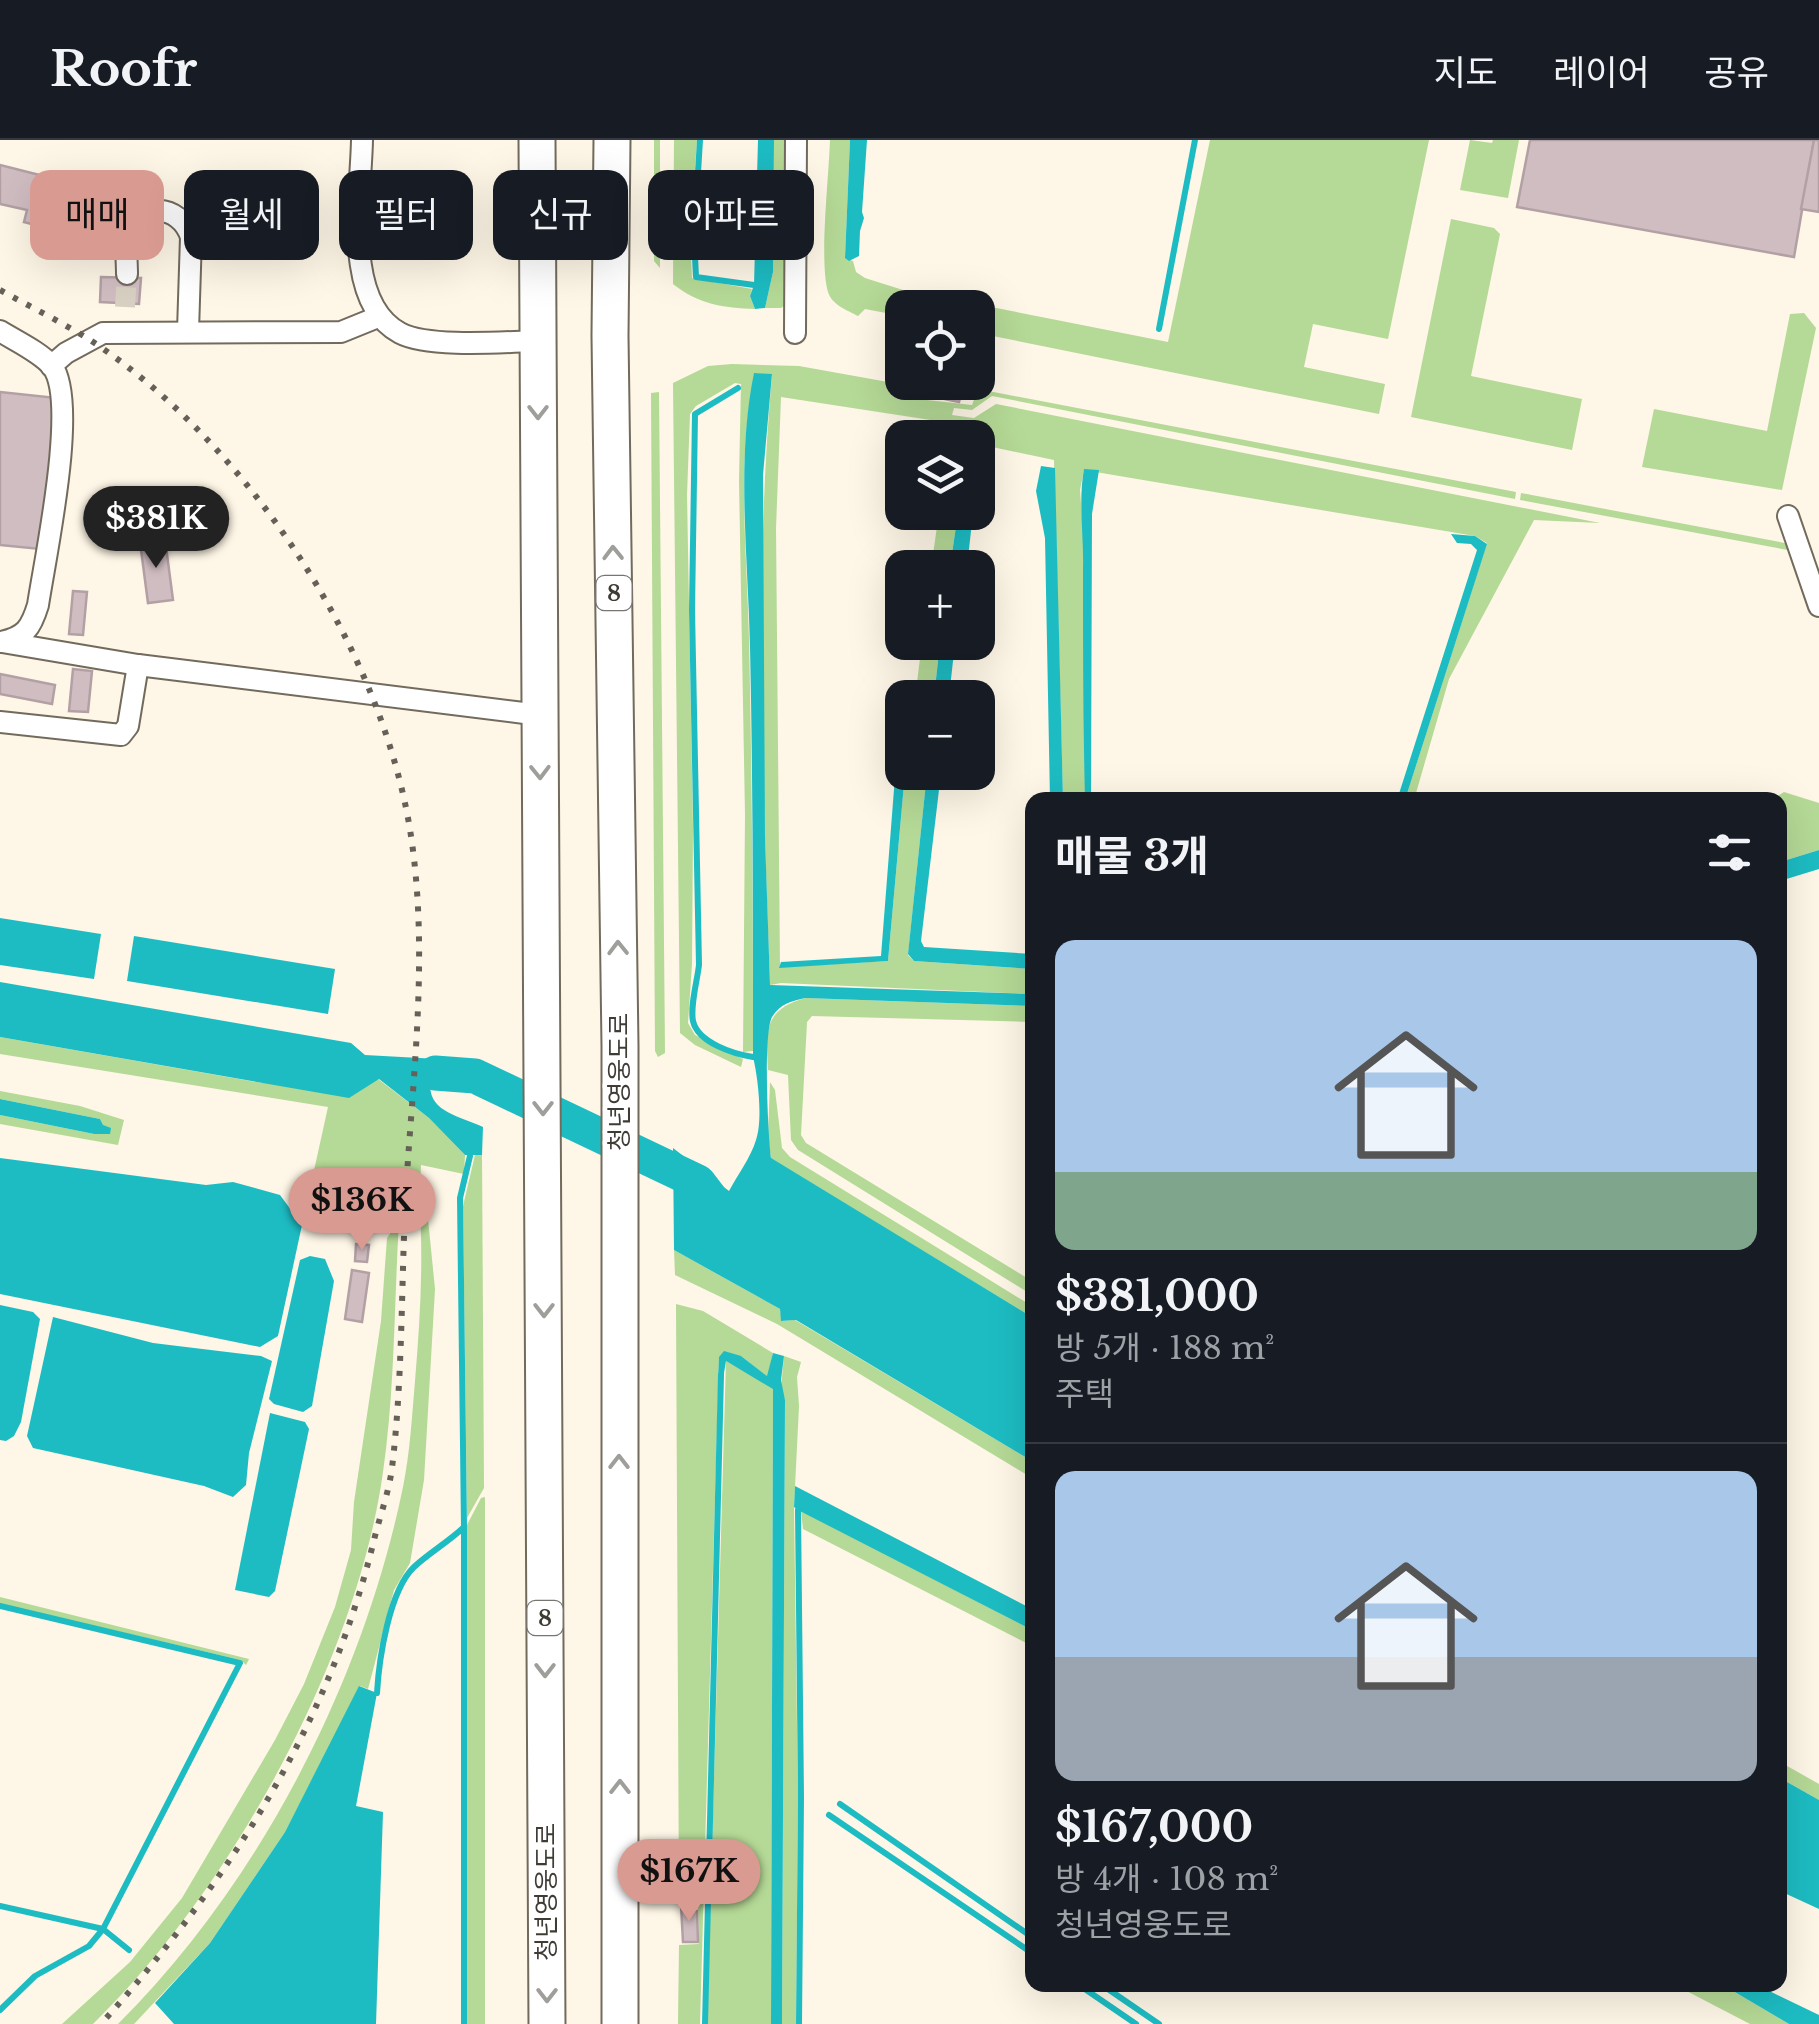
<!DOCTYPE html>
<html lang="ko">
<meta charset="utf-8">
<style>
:root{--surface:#171b24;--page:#20242c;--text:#f1f3f6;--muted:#9ea1a6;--line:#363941;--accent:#d99b91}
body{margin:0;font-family:"Libre Baskerville","Noto Sans KR",serif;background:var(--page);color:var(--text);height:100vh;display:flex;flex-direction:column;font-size:38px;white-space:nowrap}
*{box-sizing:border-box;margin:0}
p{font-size:32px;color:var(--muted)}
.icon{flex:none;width:55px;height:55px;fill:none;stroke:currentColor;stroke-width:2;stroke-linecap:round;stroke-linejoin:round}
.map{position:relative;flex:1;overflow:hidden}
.drawer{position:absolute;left:1025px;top:652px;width:762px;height:1200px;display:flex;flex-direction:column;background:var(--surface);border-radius:20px;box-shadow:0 10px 40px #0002}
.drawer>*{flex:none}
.top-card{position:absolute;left:30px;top:30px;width:845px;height:90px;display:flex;gap:20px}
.tools{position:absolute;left:885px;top:150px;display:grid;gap:20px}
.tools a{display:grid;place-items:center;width:110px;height:110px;border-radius:20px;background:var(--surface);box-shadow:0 10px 40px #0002;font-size:50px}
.price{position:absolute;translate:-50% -85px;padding:0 22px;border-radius:35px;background:var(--accent);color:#111;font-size:32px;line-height:65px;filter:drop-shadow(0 2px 5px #0008)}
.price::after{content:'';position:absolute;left:50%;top:60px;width:30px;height:22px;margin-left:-15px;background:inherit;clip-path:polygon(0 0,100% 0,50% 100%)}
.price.on{background:#222;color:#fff}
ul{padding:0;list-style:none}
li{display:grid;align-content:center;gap:20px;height:530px;padding:0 30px}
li+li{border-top:2px solid var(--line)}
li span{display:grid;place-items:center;height:310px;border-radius:20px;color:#555}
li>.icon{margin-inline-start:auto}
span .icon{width:180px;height:180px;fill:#fffc;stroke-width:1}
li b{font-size:42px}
h2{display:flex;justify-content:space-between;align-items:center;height:120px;padding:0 30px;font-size:42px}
.tag{padding:0 35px;border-radius:20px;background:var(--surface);box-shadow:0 10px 40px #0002;font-size:35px;line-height:90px}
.tag.on{background:var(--accent);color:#111}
header{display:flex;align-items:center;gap:60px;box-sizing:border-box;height:140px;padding:0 50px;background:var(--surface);border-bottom:2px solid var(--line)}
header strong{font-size:48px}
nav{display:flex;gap:55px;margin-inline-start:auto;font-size:35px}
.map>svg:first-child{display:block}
.green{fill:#b5d996}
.water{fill:#1dbcc3}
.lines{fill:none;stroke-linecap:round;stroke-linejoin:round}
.stream{stroke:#1dbcc3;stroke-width:6}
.river{stroke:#1dbcc3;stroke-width:35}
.building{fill:#d0bdc2;stroke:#b3a0a5;stroke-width:2.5}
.minor-tunnel{stroke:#d8d1c3;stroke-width:20;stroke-dasharray:20 10;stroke-linecap:butt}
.minor-casing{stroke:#726b5d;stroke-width:24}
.motorway-casing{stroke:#726b5d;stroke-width:39}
.minor{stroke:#fff;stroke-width:20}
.motorway{stroke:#fff;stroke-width:35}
.rail{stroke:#656159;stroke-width:6;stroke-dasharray:5 10;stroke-linecap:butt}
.oneway{stroke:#9f9e9a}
.labels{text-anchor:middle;stroke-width:9;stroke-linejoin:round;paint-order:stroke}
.shield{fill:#fff;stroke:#797672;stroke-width:2.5}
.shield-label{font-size:22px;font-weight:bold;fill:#3f3c36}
.street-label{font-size:25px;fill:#3f3c36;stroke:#fff}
</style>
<header>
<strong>Roofr</strong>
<nav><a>지도</a><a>레이어</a><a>공유</a></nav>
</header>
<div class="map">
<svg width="1819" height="1884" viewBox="0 0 1819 1884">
<rect width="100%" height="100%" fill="#fef6e6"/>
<!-- green -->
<g class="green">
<path d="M654,0H660V128L654,121Z"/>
<path d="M674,0H697L690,97L692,138L752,149L750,156L755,169C724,168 698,164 673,144Z"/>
<path d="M774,0H791L787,164L781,168H765L773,132Z"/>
<path d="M830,0H850L845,118L853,121L856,132L865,138L941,162L940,167L902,168V176L865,169L858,176C847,170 832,165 828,152C819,122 829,35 830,0Z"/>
<path d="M1210,0H1429L1388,199L1313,184L1304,227L1385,244L1379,274L978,193L981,165L1168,202Z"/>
<path d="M1470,0L1492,3L1493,0H1519L1508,58L1460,50Z"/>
<path d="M1451,79L1494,88L1500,94L1471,236L1582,259L1572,310L1411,277Z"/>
<path d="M1804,173L1816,188L1782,350L1642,327L1654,269L1767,291L1790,174Z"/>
<path d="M732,224L799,226L927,249V260L972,265L978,249L1516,352L1515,359L992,256L972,270L954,268L952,275L974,278L996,264L1600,383L1534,380L1449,539L1414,660H1405L1487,403L1475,396L1084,330L1080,350L1084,405L1085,660H1063L1054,320L978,304V298L949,297L950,283L781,257L776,388L780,827L888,821L905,633H927L908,815L914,821L1032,829V854L781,843L770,845C763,644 754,435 772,235L755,233C736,318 747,412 749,499C752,636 753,773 753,911L743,912L745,675L739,340L741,244L735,243L696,266L690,274L687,355L693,687L692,824L688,883L695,895L743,919L741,927L695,905L680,893L673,243L708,226Z"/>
<path d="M659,252L665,913L658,917L655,911L651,253Z"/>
<path d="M1521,353L1790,404L1793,411L1520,360Z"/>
<path d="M939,373H958L950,427L931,428Z"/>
<path d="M922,503H940L934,557L915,558Z"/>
<path d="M1784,652L1819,663V710L1780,722V660H1771Z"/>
<path d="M805,858L1032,866V882L812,876L807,882L801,995L806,1003L1032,1141V1155L798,1010L791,1000L788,935L768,930C766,892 763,870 805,858Z"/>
<path d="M0,897L262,943L378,939L429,978L465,1015L464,1034L421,1025L420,1047L337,1031L325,1036L313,1035L328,967L0,914Z"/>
<path d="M770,942L775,950L782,1008L790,1017L1032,1166V1177L771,1019L768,996Z"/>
<path d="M0,951L80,966L124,980L118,1005L0,984V975L94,994L110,988L103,986L100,979L0,959Z"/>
<path d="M475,1015H482L484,1348L467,1378L463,1066Z"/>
<path d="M419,1059H426L435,1149L424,1340L410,1423L394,1450L368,1549L360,1546L285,1692L210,1803L134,1884H118C259,1744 363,1542 403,1347C410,1313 412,1276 415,1241C420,1180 424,1120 419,1059Z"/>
<path d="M399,1081C394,1165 395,1249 383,1332C357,1520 229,1752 93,1884H62L130,1822L182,1758L275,1600L304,1544L335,1467L351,1410L354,1362L381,1181L387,1098Z"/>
<path d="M674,1110L780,1169L782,1181L795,1180L1032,1321V1338L777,1184L675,1135Z"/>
<path d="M676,1164L703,1171L773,1213L768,1237L741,1216L719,1217L700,1884H678L679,1805L699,1804L698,1763L679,1761Z"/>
<path d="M784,1216L801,1222L797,1237L799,1266L794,1367L798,1659L796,1884H782L785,1260L781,1248Z"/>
<path d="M726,1221L773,1248L771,1884H707Z"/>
<path d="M485,1357V1884H467V1385L481,1358Z"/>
<path d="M801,1370L1032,1490V1506L803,1389Z"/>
<path d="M0,1457L249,1519L246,1525L241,1520L0,1464Z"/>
<path d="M1780,1622L1819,1644V1660L1780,1638Z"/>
<path d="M1675,1845H1723L1789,1884H1750Z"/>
</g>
<!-- water -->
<g class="water">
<path d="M758,0H774L773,132L765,168L755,169L750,156L754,145Z"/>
<path d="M850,0H867L862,72L864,78L860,91L859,116L849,121L845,118Z"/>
<path d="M754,233L772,234L763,335L765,697L770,845L1032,854V866L805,858C791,861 780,864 772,877C763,894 768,996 771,1018L1032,1177V1321L796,1180L781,1181L780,1169L674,1110L673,1008L729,1051C737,1036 751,1017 756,1000C763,980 758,937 753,917C753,780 753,643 750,506C748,417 736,321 754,233Z"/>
<path d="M1041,326L1055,328L1063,660H1050L1045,398L1036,351Z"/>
<path d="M1084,329L1099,330L1092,374L1091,660H1085C1083,583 1083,506 1083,429C1084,396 1078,362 1084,329Z"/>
<path d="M958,373H973L967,427H950Z"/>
<path d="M1451,394L1475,396L1487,404L1405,660H1397L1477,410L1471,404L1457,403Z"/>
<path d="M940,503H959L953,521L949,557H934Z"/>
<path d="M902,590L905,633L888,821L779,828L781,822L881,816L898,598Z"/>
<path d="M927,633H941L921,801L924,807L1032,814V829L914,821L908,814Z"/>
<path d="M1819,710V729L1780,741V722Z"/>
<path d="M0,778L101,794L94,839L0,825Z"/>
<path d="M134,796L335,829L328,874L127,841Z"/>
<path d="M0,842L351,903L365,915L438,919L482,929V956L432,935C422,971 457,975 483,987L482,1015H465L429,978L379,939L349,958L0,897Z"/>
<path d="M0,959L100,979L103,985L111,988L110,994H94L0,975Z"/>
<path d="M0,1018L206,1045L233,1042L280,1055L302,1085L278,1196L260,1207L0,1154Z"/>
<path d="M310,1116L325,1119L334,1141L312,1266L303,1272L274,1264L269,1259L300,1120Z"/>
<path d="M0,1165L33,1172L40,1179L21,1282L14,1296L6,1301L0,1300Z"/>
<path d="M53,1177L153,1203L261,1216L272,1221L249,1313L246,1345L233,1357L204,1346L33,1308L27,1296Z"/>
<path d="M724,1211L741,1216L767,1236L773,1213L784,1216L781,1240L785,1260L782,1884H771L773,1249L726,1221L723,1239L718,1240L719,1217Z"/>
<path d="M270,1273L305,1282L309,1289L275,1451L269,1457L235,1450Z"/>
<path d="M795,1346L1032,1469V1490L798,1370L794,1367Z"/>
<path d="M359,1546L377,1553L356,1666L383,1672L376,1884H174L155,1863L210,1803L285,1692Z"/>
<path d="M1780,1638L1819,1660V1769L1780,1751Z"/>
<path d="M1723,1845H1757L1819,1875V1884H1789Z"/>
</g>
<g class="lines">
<!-- stream -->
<g class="stream">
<path d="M700,0L694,97L696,137L754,145"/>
<path d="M1159,189L1195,0"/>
<path d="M738,248L695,274L692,470L699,825C697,842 690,866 693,881C698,903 734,914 753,917"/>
<path d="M798,1370L801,1658L799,1884"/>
<path d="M0,1466L240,1523L103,1789L89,1806L35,1836L0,1870"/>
<path d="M377,1553C379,1519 389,1451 414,1427C429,1413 448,1402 463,1388"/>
<path d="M840,1664L1032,1797"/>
<path d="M829,1675L1032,1813"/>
<path d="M0,1766L103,1789L129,1810"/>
<path d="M1079,1845L1136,1884"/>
<path d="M1102,1845L1159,1884"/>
<path d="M464,1884V1387L460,1058L470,1016"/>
<path d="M705,1884L721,1235"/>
</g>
<!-- river -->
<path class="river" d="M435,933L475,936L698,1042L711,1059"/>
</g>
<!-- building -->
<g class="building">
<path d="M1530,0H1814L1794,117L1517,67Z"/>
<path d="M1814,0H1819V72L1801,69Z"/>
<path d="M0,25L122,56L110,104L24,82L27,70L0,64Z"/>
<path d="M101,137L141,138L139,164L100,162Z"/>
<path d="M944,242L964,244L959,262L940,258Z"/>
<path d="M0,252L57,258L40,409L0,405Z"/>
<path d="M165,399L173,460L148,463L140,402Z"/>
<path d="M73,451L87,452L83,495L69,494Z"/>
<path d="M73,529L92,531L88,572L69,571Z"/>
<path d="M0,534L55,545L52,564L0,554Z"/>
<path d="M318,1049L354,1057L350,1078L313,1070Z"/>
<path d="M356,1104L369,1105L367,1122L355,1121Z"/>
<path d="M352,1130L369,1133L362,1182L345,1179Z"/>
<path d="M681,1765H692V1771H697L698,1802H683Z"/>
</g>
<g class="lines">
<!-- minor-tunnel -->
<path class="minor-tunnel" d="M125,167L127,134"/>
<defs>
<g id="minor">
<path d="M362,0C361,56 342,162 400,193C428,208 505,202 537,201"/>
<path d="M127,134C127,122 125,105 128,94C137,62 180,63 191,97L188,191"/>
<path d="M0,191C16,201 40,212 52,226C79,261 45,418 38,465C31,488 25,497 1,502"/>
<path d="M795,193L796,0"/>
<path d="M51,226L66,213L103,193L341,192L378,177"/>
<path d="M1788,376L1819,466"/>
<path d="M2,502L138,525L540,575"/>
<path d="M0,582L121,595L128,586L138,525"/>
</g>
<g id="motorway">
<path d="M537,0L547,1884"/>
<path d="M612,0L610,196L620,906V1884"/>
</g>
</defs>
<!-- minor casing -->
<use href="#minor" class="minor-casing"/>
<!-- motorway casing -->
<use href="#motorway" class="motorway-casing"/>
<!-- minor -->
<use href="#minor" class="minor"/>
<!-- motorway -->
<use href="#motorway" class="motorway"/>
<!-- rail -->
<path class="rail" d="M0,150C29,166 59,181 87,198C248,302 386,513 412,703C428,818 413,935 406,1050C401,1143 403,1236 392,1328C389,1351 381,1373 375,1396C330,1584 229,1741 101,1884"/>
</g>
<!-- one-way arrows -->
<defs><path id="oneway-chevron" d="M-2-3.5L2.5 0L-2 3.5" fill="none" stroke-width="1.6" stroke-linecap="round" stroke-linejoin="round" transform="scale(2.5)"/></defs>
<g class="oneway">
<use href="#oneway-chevron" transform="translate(538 272) rotate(90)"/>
<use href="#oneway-chevron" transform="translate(613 413) rotate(-91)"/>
<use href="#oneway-chevron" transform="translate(540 632) rotate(89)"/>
<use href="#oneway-chevron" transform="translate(618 808) rotate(-91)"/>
<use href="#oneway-chevron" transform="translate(543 968) rotate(90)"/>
<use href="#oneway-chevron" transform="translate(544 1170) rotate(90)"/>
<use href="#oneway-chevron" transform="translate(619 1322) rotate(-90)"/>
<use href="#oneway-chevron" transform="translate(545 1530) rotate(90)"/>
<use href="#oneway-chevron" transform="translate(620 1647) rotate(-90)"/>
<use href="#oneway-chevron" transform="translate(547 1855) rotate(90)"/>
</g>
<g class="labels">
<!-- shield labels -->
<g class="shield">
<rect x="596.5" y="436" width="35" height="34" rx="8"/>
<rect x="527.5" y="1461" width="35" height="34" rx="8"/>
</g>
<g class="shield-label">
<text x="614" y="461">8</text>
<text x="545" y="1486">8</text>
</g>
<!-- street labels -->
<g class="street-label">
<text transform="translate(619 942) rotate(-90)" y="9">청년영웅도로</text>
<text transform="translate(546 1752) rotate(-90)" y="9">청년영웅도로</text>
</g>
</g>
</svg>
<div class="tools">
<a><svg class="icon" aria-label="locate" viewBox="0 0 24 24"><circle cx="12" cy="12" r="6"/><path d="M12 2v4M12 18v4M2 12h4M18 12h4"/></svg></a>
<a><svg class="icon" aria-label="layers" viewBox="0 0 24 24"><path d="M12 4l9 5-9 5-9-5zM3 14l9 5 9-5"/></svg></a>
<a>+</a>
<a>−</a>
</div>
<b class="price on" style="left:156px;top:431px">$381K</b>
<b class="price" style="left:362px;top:1113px">$136K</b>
<b class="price" style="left:689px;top:1784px">$167K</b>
<div class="top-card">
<a class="tag on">매매</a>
<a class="tag">월세</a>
<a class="tag">필터</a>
<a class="tag">신규</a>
<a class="tag">아파트</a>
</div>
<section class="drawer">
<h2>매물 3개<svg class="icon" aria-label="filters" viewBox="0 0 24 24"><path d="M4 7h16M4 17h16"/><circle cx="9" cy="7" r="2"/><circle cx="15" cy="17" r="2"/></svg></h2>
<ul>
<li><span style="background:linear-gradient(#a9c7e8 75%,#7fa58c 0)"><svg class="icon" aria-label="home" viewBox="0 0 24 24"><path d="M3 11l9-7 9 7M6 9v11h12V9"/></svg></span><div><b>$381,000</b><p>방 5개 · 188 m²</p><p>주택</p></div></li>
<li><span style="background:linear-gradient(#a9c7e8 60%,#9aa5b1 0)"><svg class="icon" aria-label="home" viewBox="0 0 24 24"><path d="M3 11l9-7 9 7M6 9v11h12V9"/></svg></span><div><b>$167,000</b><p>방 4개 · 108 m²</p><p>청년영웅도로</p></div></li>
</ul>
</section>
</div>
